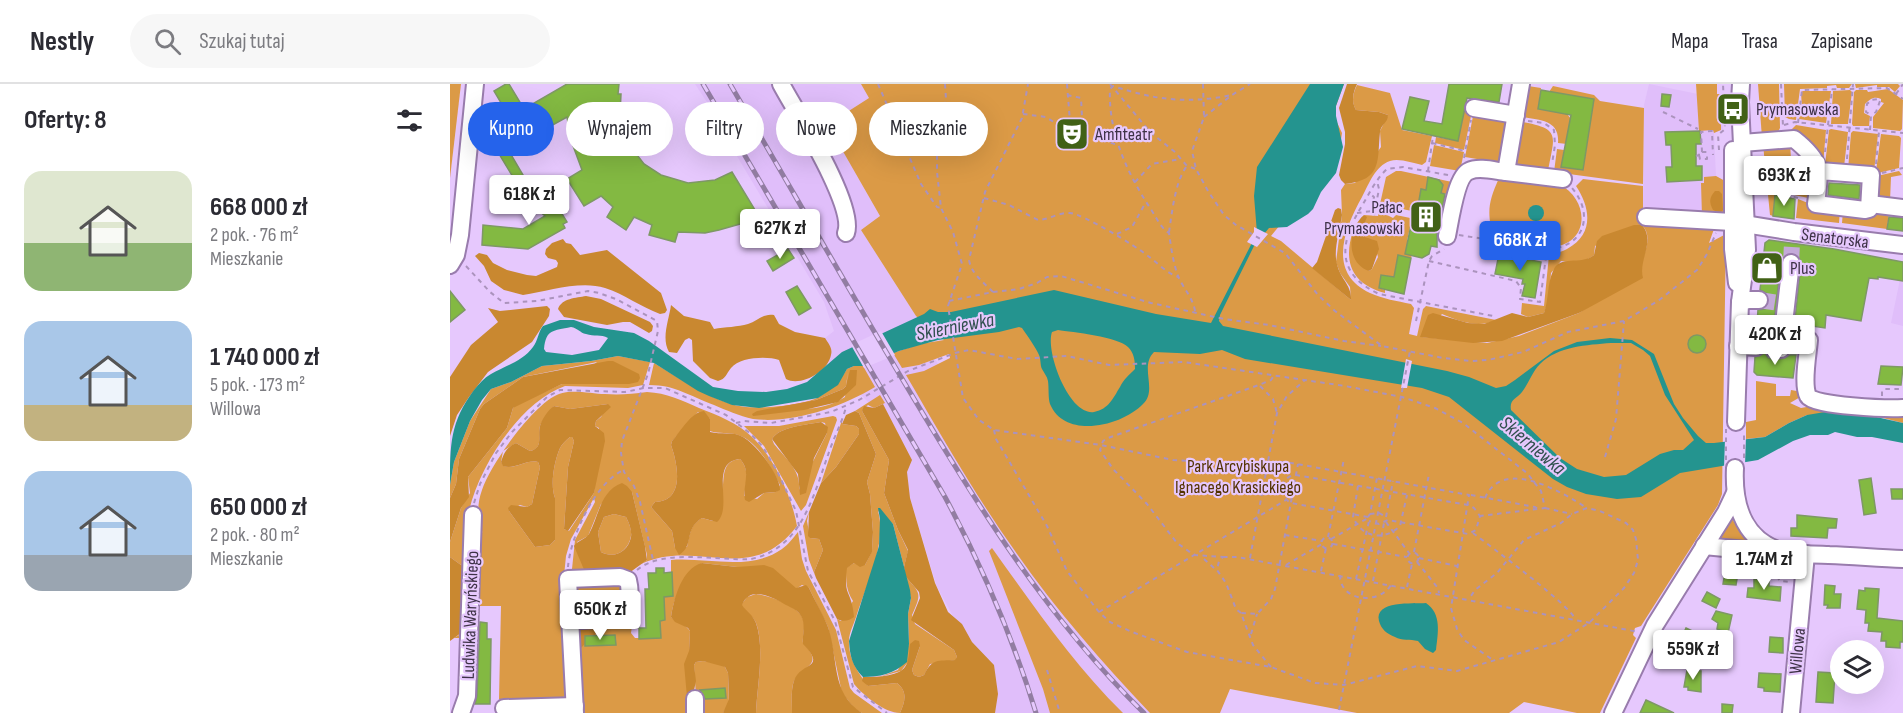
<!DOCTYPE html>
<html lang="pl">
<meta charset="utf-8">
<style>
:root{--surface:#fff;--page:#f7f7f7;--text:#2b2b33;--muted:#7c7c81;--line:#e1e1e2;--accent:#2563eb}
body{margin:0;font-family:"Sofia Sans Condensed",sans-serif;background:var(--page);color:var(--text);height:100vh;display:flex;flex-direction:column;font-size:22px;white-space:nowrap}
*{box-sizing:border-box;margin:0}
p{font-size:20px;color:var(--muted)}
.icon{flex:none;width:33px;height:33px;fill:none;stroke:currentColor;stroke-width:2;stroke-linecap:round;stroke-linejoin:round}
.map{position:relative;flex:1;overflow:hidden}
.details{display:flex;flex-direction:column;background:var(--surface);width:450px}
.details>*{flex:none}
.guide{position:absolute;left:18px;top:18px;width:570px;height:54px;display:flex;gap:12px}
.tools{position:absolute;left:1380px;top:556px;display:grid;gap:12px}
.tools a{display:grid;place-items:center;width:54px;height:54px;border-radius:50%;background:var(--surface);box-shadow:0 6px 24px #0002;font-size:30px}
.price{position:absolute;translate:-50% -51px;padding:0 14px;border-radius:6px;background:#fff;color:#222;font-size:20px;line-height:39px;filter:drop-shadow(0 2px 3px #0008)}
.price::after{content:'';position:absolute;left:50%;top:36px;width:18px;height:14px;margin-left:-9px;background:inherit;clip-path:polygon(0 0,100% 0,50% 100%)}
.price.selected{background:var(--accent);color:#fff}
ul{padding:0;list-style:none}
li{display:flex;align-items:center;gap:18px;height:150px;padding:0 24px}
li span{display:grid;place-items:center;flex:none;width:168px;height:120px;border-radius:18px;color:#555}
li>.icon{margin-inline-start:auto}
span .icon{width:72px;height:72px;fill:#fffc;stroke-width:1}
li b{font-size:26px}
h2{display:flex;justify-content:space-between;align-items:center;height:72px;padding:0 24px;font-size:26px}
.pill{padding:0 21px;border-radius:27px;background:var(--surface);box-shadow:0 6px 24px #0002;font-size:21px;line-height:54px}
.pill.selected{background:var(--accent);color:#fff}
header{display:flex;align-items:center;gap:36px;box-sizing:border-box;height:84px;padding:0 30px;background:var(--surface);border-bottom:2px solid var(--line)}
header strong{font-size:28px}
nav{display:flex;gap:33px;margin-inline-start:auto;font-size:21px}
.search{width:420px;height:54px;background:var(--page);display:flex;align-items:center;gap:15px;box-sizing:border-box;padding:0 21px;border-radius:33px;color:var(--muted);font-size:22px}
main{display:flex;flex:1;min-height:0}
.map>svg:first-child{display:block}
.built{fill:#e0befa}
.green{fill:#db9a46;fill-rule:evenodd}
.forest{fill:#c98830;fill-rule:evenodd}
.water{fill:#24948f;fill-rule:evenodd}
.pier{fill:#e6c8fd}
.building{fill:#83b942;stroke:#7e9865;stroke-width:1.5}
.lines{fill:none;stroke-linecap:round;stroke-linejoin:round}
.minor-tunnel{stroke:#c4aad9;stroke-width:16;stroke-dasharray:16 8;stroke-linecap:butt}
.minor-casing{stroke:#997cad;stroke-width:20}
.path{stroke:#ab93bd;stroke-width:2;stroke-dasharray:4.5 4.5;stroke-linecap:butt}
.minor{stroke:#fff;stroke-width:16}
.rail-casing{stroke:#927da2;stroke-width:5}
.rail{stroke:#e6c8fd;stroke-width:3;stroke-dasharray:9;stroke-linecap:butt}
.labels{text-anchor:middle;stroke-width:4.5;stroke-linejoin:round;paint-order:stroke}
.poi-label{font-size:18px;fill:#3e3247;stroke:#e6c8fd;text-anchor:start}
.street-label{font-size:18px;fill:#3e3247;stroke:#e6c8fd}
.park-label{font-size:18px;fill:#533200;stroke:#e6c8fd}
.water-label{font-size:20px;font-style:italic;fill:#30504e;stroke:#e6c8fd}
</style>
<header>
<strong>Nestly</strong>
<div class="search"><svg class="icon" aria-label="search" viewBox="0 0 24 24"><circle cx="10" cy="10" r="6"/><path d="M15 15l6 6"/></svg>Szukaj tutaj</div>
<nav><a>Mapa</a><a>Trasa</a><a>Zapisane</a></nav>
</header>
<main>
<section class="details">
<h2>Oferty: 8<svg class="icon" aria-label="filters" viewBox="0 0 24 24"><path d="M4 7h16M4 17h16"/><circle cx="9" cy="7" r="2"/><circle cx="15" cy="17" r="2"/></svg></h2>
<ul>
<li><span style="background:linear-gradient(#dfe7d0 60%,#8fb573 0)"><svg class="icon" aria-label="home" viewBox="0 0 24 24"><path d="M3 11l9-7 9 7M6 9v11h12V9"/></svg></span><div><b>668 000 zł</b><p>2 pok. · 76 m²</p><p>Mieszkanie</p></div></li>
<li><span style="background:linear-gradient(#a9c7e8 70%,#c2b280 0)"><svg class="icon" aria-label="home" viewBox="0 0 24 24"><path d="M3 11l9-7 9 7M6 9v11h12V9"/></svg></span><div><b>1 740 000 zł</b><p>5 pok. · 173 m²</p><p>Willowa</p></div></li>
<li><span style="background:linear-gradient(#a9c7e8 70%,#9aa5b1 0)"><svg class="icon" aria-label="home" viewBox="0 0 24 24"><path d="M3 11l9-7 9 7M6 9v11h12V9"/></svg></span><div><b>650 000 zł</b><p>2 pok. · 80 m²</p><p>Mieszkanie</p></div></li>
</ul>
</section>
<div class="map">
<svg width="1453" height="629" viewBox="0 0 1453 629">
<rect width="100%" height="100%" fill="#e6c8fd"/>
<!-- built -->
<g class="built">
<path d="M245,0H411L419,14L380,39L379,43L430,132L411,146L466,232L479,265L655,557L720,629H538L518,559L487,503L458,408L419,319L374,273L375,254L384,247L374,218L269,42L270,38Z"/>
<path d="M1199,0L1248,10H1271L1273,45L1264,49L1266,92L1275,97L1276,131L1193,129L1194,21Z"/>
<path d="M1453,181V242L1441,239Z"/>
</g>
<!-- green -->
<g class="green">
<path d="M0,0H11L0,94Z"/>
<path d="M411,0H894L883,30L892,49L889,69L821,152L831,157L901,216L900,203L890,189L886,178L892,131L891,106L895,100L905,99L931,63L930,47L938,31L929,28L906,26C901,18 903,9 907,1L940,9L952,46L982,52L976,78L972,81C963,79 949,74 940,77C925,82 919,100 912,113C894,145 877,189 920,209C933,215 947,217 961,220L964,224L959,250L967,252L973,225L976,222L1046,236C1029,245 1008,237 992,230L972,253L1037,259L1069,252L1129,229L1191,187C1191,171 1205,155 1192,141L1145,162L1144,171C1135,179 1123,178 1111,177L1101,189L1099,216L1094,229L1078,233L1071,230L1072,219L1094,222L1099,171C1104,169 1112,168 1117,165C1145,150 1140,123 1126,102L1133,95L1193,102V129L1264,145L1259,159L1276,150L1272,410L1268,421L1191,542L1185,544L1183,551L1186,554L1150,629H1127L1074,618L1059,629H907L780,605L770,629H700C652,578 605,525 565,467C525,411 491,351 456,291L474,287L500,274L499,270L469,281L452,284L443,269L470,260L494,256L466,232L411,146L430,132L379,43L380,39L419,14Z"/>
<path d="M1246,0H1267V10H1271V46L1264,49L1263,46L1249,47Z"/>
<path d="M1308,0H1329L1330,44L1326,52L1312,54Z"/>
<path d="M1334,0H1402L1399,4H1387L1386,1L1377,2V4L1350,5L1346,36L1339,35L1335,33Z"/>
<path d="M1405,0H1448L1450,2L1445,8L1439,3H1427V1L1406,4Z"/>
<path d="M1078,2L1091,4L1088,25L1117,30L1121,35L1117,60L1108,59C1110,36 1090,36 1073,33Z"/>
<path d="M1103,2L1144,11L1150,17L1194,24L1193,100L1104,88L1107,65L1114,66L1112,83L1133,86L1144,15L1099,8Z"/>
<path d="M1438,5L1453,16L1452,45L1450,47L1423,44V33L1434,19L1431,18V15C1424,12 1420,15 1415,20L1414,29L1420,32L1419,42H1403L1402,40L1404,8L1406,6H1417L1418,8Z"/>
<path d="M1400,6L1402,8L1398,40H1381L1383,7Z"/>
<path d="M1353,7H1381L1376,39L1349,35L1352,25L1351,8Z"/>
<path d="M1016,19L1022,27L1014,66L985,59L986,53L1008,57Z"/>
<path d="M1024,27L1057,35L1051,79L1015,73Z"/>
<path d="M1072,38C1112,45 1104,52 1098,87L1065,82Z"/>
<path d="M1346,41L1376,46L1373,81L1339,48Z"/>
<path d="M1381,45L1398,48L1394,83L1375,81L1379,46Z"/>
<path d="M1403,47L1428,50L1424,88L1398,86L1401,49Z"/>
<path d="M1431,50L1449,52L1451,54L1449,84L1428,89L1426,87Z"/>
<path d="M1340,59L1341,75L1336,77V86H1346L1347,84L1363,86V115L1326,107L1323,132L1320,131L1313,60Z"/>
<path d="M984,61L1014,68L1010,87L980,82Z"/>
<path d="M946,87H951L1002,98L995,123L997,110L991,109L993,101L986,97V95L978,94L977,106L971,105L967,128L947,124L946,119L939,118L936,121L930,120L936,93Z"/>
<path d="M1449,87L1452,91L1441,93L1440,117L1427,116V92Z"/>
<path d="M1266,92L1275,97L1276,131L1252,132L1251,99H1254V93Z"/>
<path d="M1049,94L1109,100C1140,116 1140,159 1103,163C1084,165 1061,157 1043,153C1037,127 1038,119 1049,94Z"/>
<path d="M1348,115L1368,123L1390,126L1389,139L1346,134Z"/>
<path d="M929,127L943,134L946,131L965,135L960,143L957,157L963,166L961,174L948,171L944,193L931,191L929,204L935,206V209C901,200 893,177 903,147C900,166 905,174 919,187L922,185L928,173L923,156L916,155L911,149L916,134L914,131L928,132Z"/>
<path d="M1393,127L1439,129L1437,145L1392,139Z"/>
<path d="M168,272L200,278L193,301L178,304L115,302C69,318 26,387 18,432L14,554H4L9,551L11,481L0,473V458L11,424L20,409L18,393L57,344L63,324L66,321L112,300L121,298L147,278L73,293L34,320L30,325L9,375L6,400L0,414V401L4,378L20,337L41,305L61,298L92,282L141,277Z"/>
<path d="M204,279C229,294 253,311 281,320C299,327 350,322 367,314C376,310 393,293 397,285L404,282H413L425,303C392,323 342,340 303,335C289,332 276,326 264,321C239,312 226,301 199,301ZM398,288L395,313C378,324 358,327 339,323L366,316L393,305L396,302Z"/>
<path d="M1306,297L1326,300V312H1340L1341,306L1352,308V312L1340,319L1351,324L1362,322L1453,328V339L1425,332L1357,331L1339,339L1315,353L1296,355V338L1306,336Z"/>
<path d="M197,308C217,309 231,316 249,324C267,331 288,339 302,353C324,373 342,413 347,442C300,504 247,453 191,480L197,476V471L182,408L151,420L138,452L127,458L135,488L124,489L122,485L125,456L145,418L144,414L121,455L116,472L114,492L116,611L112,614L49,615L51,522H25L28,449L33,448L28,447C28,433 27,419 32,406C40,381 84,319 109,310C122,305 142,310 155,310C169,311 183,310 197,308ZM158,320L151,333L146,337L145,342L149,344L144,409L119,447L114,445L118,383L124,357L122,353H120C116,356 112,360 110,364C104,378 100,401 105,414V456L100,461L85,463L59,427L70,421L77,423L82,420L90,383L88,378C76,375 65,386 54,382L51,378L53,367L66,359L80,367C94,364 87,353 90,342C92,336 100,328 104,322L120,325ZM248,328L260,335V347C269,350 279,348 288,351C308,357 321,384 330,401L326,408L314,409L307,415L294,412C296,398 300,386 290,375C270,377 275,395 272,409C270,418 266,428 263,437L252,434C240,441 240,450 237,463L225,464L222,447L201,423L205,418C235,417 228,381 221,361L222,357Z"/>
<path d="M430,311L435,319L424,324L418,321L412,327L439,376L434,409L448,446L458,467L454,483L443,440L428,427C437,458 417,500 407,530C405,538 399,548 399,557C398,574 409,590 418,602L447,599C458,608 455,617 450,629C435,629 414,612 404,600L387,535L391,537L403,517C396,506 396,497 396,484L404,479L415,481L422,467L423,448L420,410L417,398L426,370L409,329L405,327Z"/>
<path d="M383,332L386,333L387,336L356,421L351,427L314,362L294,342H329ZM371,338L375,339L377,349L349,406C351,386 336,375 324,360L322,355C330,342 357,341 371,338Z"/>
<path d="M392,336V340L406,342L409,345V350L386,383L371,399Z"/>
<path d="M359,428L357,437L360,454L369,455L373,466L364,488L366,494L359,476L353,442Z"/>
<path d="M164,430L176,433C179,439 182,446 181,452C178,468 164,475 151,468L148,448L154,433Z"/>
<path d="M1281,435H1282L1299,459L1268,455Z"/>
<path d="M348,448L352,475L356,487L386,546L400,604L404,609L432,629H412L405,625L392,609L378,543L359,504L352,501L346,505L287,483L252,479C234,496 225,507 221,533C226,539 236,540 240,547C239,575 236,602 244,629H128L124,562L135,559L136,562L165,561L145,552C156,541 168,544 182,542L181,549L185,554H210V537L215,536V521L207,520L221,488V476C257,473 300,488 332,465C338,461 343,454 348,448Z"/>
<path d="M542,464C583,521 623,580 673,629H600L593,605L539,467Z"/>
<path d="M455,492C471,510 472,509 462,531L465,540L504,566L507,573L506,576L480,580L474,591L469,593L464,591L462,586L470,562L451,587L429,593L448,586L459,560L458,530L461,514Z"/>
<path d="M169,498L173,504L172,523L127,532L124,502Z"/>
<path d="M306,510C318,511 349,522 353,535C356,542 352,552 353,559C377,584 349,580 343,600C341,608 342,620 342,629H306C307,604 315,563 306,539C304,533 296,528 291,521L297,513Z"/>
<path d="M253,577L271,580L275,583L278,589L279,619L273,629H247L244,581L246,578Z"/>
</g>
<!-- forest -->
<g class="forest">
<path d="M897,0H907C903,9 901,17 906,26L929,28L938,31C938,39 931,40 930,48C927,76 933,96 895,100L891,96L889,91L895,60V48L889,24Z"/>
<path d="M1265,107H1269L1272,110L1273,126L1270,129L1263,126C1259,118 1259,114 1265,107Z"/>
<path d="M888,124L891,125L892,131C890,146 883,166 887,180C890,195 902,201 901,216L862,184L867,178L885,126Z"/>
<path d="M914,131L917,133L911,149L912,152L927,157L929,165L922,185L919,187C895,179 898,144 914,131Z"/>
<path d="M1184,141H1192C1206,157 1188,176 1193,194L1129,229L1052,257L1023,259L970,253L978,231L983,229L1018,239L1034,240L1062,229L1078,233L1094,229C1099,215 1097,200 1103,187C1109,170 1131,182 1144,171L1147,157L1152,152Z"/>
<path d="M113,155L116,159L121,160L130,171L157,166L211,209L217,226L215,229L210,230C191,223 174,210 155,204C131,196 98,207 73,211L54,206L41,197L34,182L25,172L29,169L37,171L43,179L57,186L77,191L86,192L107,183L108,179L106,176L98,174L95,170L96,165L102,159Z"/>
<path d="M136,212L151,215L200,238L203,242L202,247L199,249L180,238H173L157,241L114,233L108,225C112,214 126,214 136,212Z"/>
<path d="M221,221L234,232L260,238L264,245C275,243 288,243 298,240C308,237 313,229 324,231L329,240L345,248L375,254C378,259 383,264 381,271C378,288 350,303 336,295L329,276C317,272 290,273 281,284C276,290 276,295 268,297L260,294L243,277L242,256L239,254L235,256L227,269L219,268C211,254 219,236 221,221Z"/>
<path d="M97,222L100,225L99,232L82,258L38,288L19,313L7,331L0,352V293L21,261L48,238L38,224L50,227Z"/>
<path d="M158,277H163L189,290L190,294L188,298L179,300H112L63,324L57,344L18,393L19,413L11,424L0,458V414L6,400L9,375L30,325L34,320L73,293Z"/>
<path d="M400,286H407L406,301L388,318L354,326L303,332L302,330L307,327L366,316L393,305L396,302Z"/>
<path d="M158,320L161,323L146,337L145,342L154,349L155,357L144,409L118,447L114,445L118,383L124,357L122,353H120C116,356 112,360 110,364C104,378 100,401 105,414V456L100,461L85,463L59,427L58,424L61,421L77,423L82,420L90,383L88,378C76,375 65,386 53,382L51,378C54,369 57,363 66,359L80,367C94,364 87,352 90,342C92,335 98,326 104,322L120,325Z"/>
<path d="M433,320L462,376L457,388L460,414L485,499L498,528L512,540L522,558L544,581L548,610L545,629H450C455,617 458,608 447,599L418,602L412,597L413,593C424,593 448,593 455,583C459,578 459,567 460,560L465,556L469,557L470,562L462,586L464,591L469,593L474,591C482,574 488,577 505,576L507,573L504,566L461,536L470,514L469,508L455,492L454,483L458,466L448,446L434,409L439,376L412,327L414,322L424,324Z"/>
<path d="M254,327L260,335V348C271,351 283,347 293,353C306,360 330,391 330,406L326,408L314,409L299,418L295,416C292,401 302,388 290,375C258,378 284,423 267,438L252,434C233,446 245,461 229,471L225,464L222,447L201,423L205,418C235,417 228,381 221,361L222,357C231,347 241,328 254,327Z"/>
<path d="M405,327L409,329L426,370L417,398L420,410L423,448L422,468L415,481L410,483L404,479L397,484C396,492 395,502 398,509C402,518 403,523 404,533C399,537 393,538 387,535L366,494L364,488L373,466L369,455L360,454L358,452L359,428L371,399L386,383L409,350V345L406,342L392,340L396,331Z"/>
<path d="M371,338L378,343L377,349L364,374L356,409L350,411L348,390L322,355C330,342 357,341 371,338Z"/>
<path d="M172,399L177,402L182,408L195,462L197,476L179,489L135,488L124,462C128,456 135,456 139,450C149,432 150,407 172,399ZM164,430L176,433C179,439 182,446 181,453C178,468 164,475 151,468L148,448L154,433Z"/>
<path d="M0,473L11,481L15,487L11,549L0,557Z"/>
<path d="M252,479L287,483L314,481L323,484L346,504L356,501L359,504C365,517 373,530 378,543C389,575 380,608 412,629H342C342,618 340,600 347,591C356,579 375,583 353,560C352,551 356,540 351,532C348,526 342,524 336,521C322,513 300,501 292,521C296,527 303,531 306,539C315,564 307,603 306,629H273L279,615L278,589L275,583L253,577L246,578L244,581L246,597L243,611L237,613L234,580L239,567L240,547L238,544L225,538L221,533C224,514 232,484 252,479Z"/>
<path d="M153,509H158L166,520L165,524L141,529L140,523C143,515 145,511 153,509Z"/>
<path d="M179,533H183L186,535L182,542C175,543 169,542 162,543C149,545 139,556 130,565H126L125,548L137,541Z"/>
</g>
<!-- water -->
<g class="water">
<path d="M860,0H894L886,22V32L893,63L886,89L871,108L863,125L858,130L837,143L819,144L804,162L770,231L769,237L773,242L997,287L1019,293L1046,304L1056,302L1065,296L1104,267L1127,258L1160,254L1182,256L1204,270L1224,320L1233,334L1248,352L1256,359H1264L1315,353L1339,339L1357,331L1375,328H1404L1453,339V359L1422,353H1407L1385,348L1378,351H1360L1343,357L1308,376L1230,389L1191,413L1167,415L1136,410L1117,403L1103,395L999,313L972,304L795,275L772,266L750,270L704,268C689,283 708,306 693,320C672,342 615,356 600,320C598,314 599,304 598,297C597,292 594,289 592,285C590,281 591,275 589,271C586,264 577,251 572,244L569,243L549,248L488,256L449,267L413,282H404L397,285L388,301L368,314L309,324L282,321L259,312L248,307L204,279L168,272L141,277L92,282L61,298L41,305L32,316L20,337L4,378L0,401C0,361 0,338 24,306C29,300 34,294 41,290C55,282 73,277 83,263C88,257 88,248 93,242L110,236H124L144,243L184,249L199,257L263,303L288,307L316,308L337,305L357,298L392,268L474,230L480,225L488,228H501L604,206L706,230L761,239L807,149L804,112L807,83ZM121,243C128,244 130,249 136,250C144,253 151,250 158,254L149,266L122,271L96,268L94,265C96,245 103,247 121,243ZM608,246C622,248 669,253 678,263C684,269 685,276 685,285C680,290 673,296 670,303C663,314 659,325 644,328C619,332 595,267 602,248ZM1161,259H1181L1193,266L1200,272L1215,311L1244,356L1233,366H1224L1210,370L1176,391L1154,393L1127,385L1110,374L1061,326C1059,315 1067,315 1072,308C1079,299 1082,288 1090,280C1108,262 1137,261 1161,259Z"/>
<circle cx="1086" cy="129" r="8"/>
<path d="M428,424H430L443,440L460,506L461,514L458,530L459,560L457,578C443,590 430,593 413,593C402,582 400,572 399,557L429,462L430,435Z"/>
<path d="M976,519C992,530 988,549 986,566L983,569L975,565L968,557C960,555 952,557 945,553C937,550 931,545 929,537C924,516 963,520 976,519Z"/>
</g>
<!-- pier -->
<g class="pier">
<path d="M804,143L818,150L807,163L797,158L804,148Z"/>
<path d="M431,247L445,271L414,284L401,261Z"/>
<path d="M956,275L962,277L957,304H951Z"/>
<path d="M1296,352L1295,381L1274,384L1275,355Z"/>
</g>
<!-- building -->
<g class="building">
<path d="M56,0H59L74,25L117,0H169L168,10H171L170,30L172,44L181,63L194,80L211,91L238,99L265,96L282,88L308,131L290,140L269,146L255,149L228,148L225,158L199,151L202,141L184,133L176,146L157,133L163,123L151,112L134,122L117,95L132,86L122,59L117,33L88,49L94,60L80,68L44,7Z"/>
<path d="M999,0H1052L1049,18L1017,14L1008,57L952,45L960,13L979,17L974,37L992,40Z"/>
<path d="M1091,6L1144,15L1133,86L1111,83L1121,31L1088,25Z"/>
<path d="M1212,10L1221,11L1219,23L1211,22Z"/>
<path d="M46,45L83,108L75,113L37,50Z"/>
<path d="M1250,47L1251,60H1246V82H1252V96L1217,98L1216,83H1222L1221,61H1216L1215,48Z"/>
<path d="M978,93L989,96L993,101L991,109L995,110L987,150V163L981,162L979,170L972,174L955,170L964,127L967,128L971,105L976,106Z"/>
<path d="M1379,99L1410,101L1409,115L1378,111Z"/>
<path d="M92,103L94,106L97,105L109,125L117,138L113,140L115,144L78,165L32,161L33,141L73,145L95,132L85,123L78,111Z"/>
<path d="M1325,111L1345,115L1344,135L1323,132Z"/>
<path d="M1439,133L1453,134V147L1437,145Z"/>
<path d="M1319,156L1384,165L1453,178V197L1428,193V195L1419,194L1411,237L1376,231L1375,244L1362,242L1361,245H1344L1351,180L1347,170H1336L1331,178L1322,255L1316,259L1312,255L1306,253L1308,226L1315,225L1319,217L1318,210L1310,206L1315,159Z"/>
<path d="M338,165L344,174L323,187L317,177Z"/>
<path d="M1049,170L1091,178L1085,214L1072,212L1075,200H1072L1073,195L1045,190Z"/>
<path d="M948,171L961,174L954,210L929,204L931,191L944,193Z"/>
<path d="M347,202L361,224L349,231L336,208Z"/>
<path d="M0,207L15,226L0,238Z"/>
<circle cx="1247" cy="260" r="9"/>
<path d="M1315,269L1318,274L1324,276L1335,274L1340,271H1346L1343,294L1307,291L1304,288L1305,273Z"/>
<path d="M1431,282L1453,283L1451,301L1428,300Z"/>
<path d="M1421,394L1426,429L1414,431L1409,396Z"/>
<path d="M1441,405H1453V415H1442Z"/>
<path d="M1347,431L1387,435L1386,444H1378L1377,454L1341,452V444H1347Z"/>
<path d="M206,484H214V489L222,488L223,512L214,513L215,536L210,537L211,554L189,555V544H196L195,505H199L198,489H206Z"/>
<path d="M1275,488L1288,489L1286,501L1273,500Z"/>
<path d="M1304,495L1319,496V502L1331,503L1330,517L1297,513L1298,504H1304Z"/>
<path d="M1375,501L1385,502L1384,510H1391L1390,524H1377L1378,521H1374Z"/>
<path d="M1415,504L1429,505L1427,534L1453,537V558H1450V564L1436,563V557H1431L1432,548L1418,547L1419,539H1415L1416,526L1407,525L1409,506L1415,507Z"/>
<path d="M1257,508L1270,515L1266,524L1252,517Z"/>
<path d="M1266,527L1282,531L1278,549L1267,545L1268,539L1262,535Z"/>
<path d="M30,538L37,539V555H41L40,620H25L27,612Z"/>
<path d="M1236,544L1253,552L1246,568L1229,560Z"/>
<path d="M165,551L166,561L135,562V552Z"/>
<path d="M1320,553L1333,554V569L1319,568Z"/>
<path d="M1237,586L1251,587V608L1238,606V603H1234Z"/>
<path d="M1368,588L1385,589L1383,619L1366,618Z"/>
<path d="M1309,589L1331,590L1330,608L1314,607V604L1308,603Z"/>
<path d="M275,604L276,614L255,615L250,606Z"/>
<path d="M1196,616L1224,629H1190Z"/>
<path d="M1272,620L1283,621L1282,629H1272Z"/>
</g>
<g class="lines">
<!-- minor-tunnel -->
<g class="minor-tunnel">
<path d="M1341,179L1342,159"/>
<path d="M1309,216L1329,219"/>
</g>
<defs>
<g id="minor">
<path d="M331,0C346,28 406,122 396,149"/>
<path d="M1024,24L1066,31"/>
<path d="M1292,59L1344,55C1373,78 1370,86 1366,120L1415,126L1419,125L1421,91L1370,87"/>
<path d="M1283,66V165L1287,199"/>
<path d="M1056,88L1113,95"/>
<path d="M1420,120L1453,124"/>
<path d="M1196,133L1282,138L1344,148L1453,161"/>
<path d="M997,152C1000,138 1006,92 1019,87C1029,82 1046,87 1056,88L1071,0"/>
<path d="M0,181L6,171L10,151L25,0"/>
<path d="M1290,218L1299,216H1309"/>
<path d="M1359,256C1358,269 1352,300 1358,312C1363,322 1439,325 1453,324"/>
<path d="M1288,262L1306,263"/>
<path d="M1324,265H1331L1341,179"/>
<path d="M1286,338L1290,218L1297,166L1290,18L1291,0"/>
<path d="M1285,384C1283,423 1295,460 1338,469C1351,471 1366,470 1379,471C1404,472 1428,474 1453,475"/>
<path d="M1254,462L1327,469"/>
<path d="M120,537C148,534 188,538 178,496L170,493L118,495L125,629"/>
<path d="M245,615V629"/>
<path d="M54,624L125,622"/>
<path d="M11,629L17,612L23,431"/>
<path d="M1163,629L1205,541L1276,428L1285,409"/>
<path d="M1341,629L1356,470"/>
</g>
</defs>
<!-- minor casing -->
<use href="#minor" class="minor-casing"/>
<!-- path -->
<g class="path">
<path d="M428,0L471,100L487,123L491,124"/>
<path d="M495,0L496,15L487,69V88L491,124L503,148L512,180L498,222L513,314L529,336L544,346L651,361L723,376L803,380L836,378L1019,411L1001,524L1007,545L1014,556L1043,576"/>
<path d="M617,0L620,38"/>
<path d="M660,0L700,48L725,68L737,82L746,85"/>
<path d="M753,0L754,33L742,67L746,85L758,107L774,131L786,141L835,169L868,211L885,227L932,262L993,274L1021,277L1038,276L1073,268L1118,248L1174,237L1208,217L1247,186L1257,170L1266,149"/>
<path d="M1331,0L1333,42"/>
<path d="M1446,10L1453,0"/>
<path d="M617,11L631,14L632,33L629,41"/>
<path d="M1213,28L1248,45"/>
<path d="M573,30L596,33L610,42L624,38L630,43L634,51L668,61"/>
<path d="M754,33L782,11L800,0"/>
<path d="M1078,37L1094,39L1104,46L1105,61L1102,80"/>
<path d="M1348,39L1352,6L1437,4L1453,15"/>
<path d="M1334,41L1345,38L1453,49"/>
<path d="M1420,46L1421,31L1416,28L1417,20L1421,16L1429,15L1430,17L1426,28L1421,31"/>
<path d="M982,59L1015,67"/>
<path d="M1269,66L1268,51L1275,45L1273,0"/>
<path d="M1252,68L1251,48L1262,47L1263,71"/>
<path d="M1375,68L1382,5"/>
<path d="M1249,71L1250,75H1257V71"/>
<path d="M1246,72L1249,71V68H1257V71"/>
<path d="M1342,72L1343,82L1354,83"/>
<path d="M1014,74L1021,36"/>
<path d="M1397,75L1403,0"/>
<path d="M1426,80L1429,47"/>
<path d="M978,87L983,52"/>
<path d="M1432,89L1453,84"/>
<path d="M998,91L953,83L937,85C927,94 920,108 913,120C890,157 884,189 929,210L1043,232"/>
<path d="M685,98L702,80L730,75"/>
<path d="M1326,109L1352,115"/>
<path d="M534,114L559,121L588,136C599,136 609,128 620,129C633,130 686,162 698,172C708,179 717,190 729,193"/>
<path d="M907,129L922,127L924,113L919,109"/>
<path d="M924,131L929,105L927,97"/>
<path d="M719,148C722,129 725,97 737,82"/>
<path d="M667,150L682,143L696,118"/>
<path d="M1009,151L1097,165C1134,164 1145,131 1122,104"/>
<path d="M979,177L1066,197L1071,204L1070,215L1090,218L1097,165"/>
<path d="M16,182L40,208L54,219L87,217L138,207L149,209L166,215L207,237L208,247L198,290L172,357L171,369L174,388L184,402L190,418L203,476"/>
<path d="M543,208C533,198 521,189 519,176L535,108L572,34L578,0"/>
<path d="M499,217L543,208L569,205L587,199L597,193L611,192L701,219L774,235L819,241L894,257L931,262"/>
<path d="M745,227C743,214 733,204 728,192C723,178 721,163 719,149C711,144 707,135 702,127C678,91 658,49 660,5L663,2C705,16 738,20 782,11"/>
<path d="M966,237L979,177L982,172L994,165"/>
<path d="M810,302L823,315L827,329"/>
<path d="M1432,312V307L1435,305H1453"/>
<path d="M286,339L294,337L321,339L381,328L409,316L458,287L505,269L519,266L567,275L617,272L659,281L734,278L895,302L952,313L985,324L1013,339L1077,389L1091,407L1095,424L1030,432"/>
<path d="M544,346L546,355L597,442L617,487L649,528L660,538L682,548L737,568L821,583L865,599L894,601L967,582L1007,587L1109,558L1140,538L1174,504L1184,489L1188,476L1186,455L1183,446L1176,439L1150,427L1137,424L1122,430L1111,439L1074,456L1047,489L1025,506L1019,515"/>
<path d="M1155,373L1166,335L1174,237"/>
<path d="M1294,374V347"/>
<path d="M1276,376V345"/>
<path d="M814,399L832,402"/>
<path d="M908,402L903,433C911,453 934,458 950,442L957,411"/>
<path d="M1021,411L1085,423L1088,425"/>
<path d="M1035,414C1053,372 1113,409 1137,424"/>
<path d="M24,419L30,400L46,369L62,348L97,313L110,306L175,308L194,304H215L276,331L301,350L313,363L327,387L346,427L358,487L385,537L403,603L437,629"/>
<path d="M1095,424L1122,430"/>
<path d="M920,430L929,429L936,433"/>
<path d="M918,433L841,419C827,411 830,392 846,391L1018,421L1024,424L1030,432L1026,446L1018,450L938,436L929,440L919,437"/>
<path d="M936,433L943,397"/>
<path d="M936,438L959,469"/>
<path d="M1023,449C1040,462 1121,522 1125,535"/>
<path d="M835,451L872,457"/>
<path d="M878,453L894,375"/>
<circle cx="877" cy="459" r="5.5"/>
<path d="M881,455L918,434"/>
<path d="M883,460L957,473"/>
<path d="M964,468L979,390"/>
<circle cx="963" cy="474" r="5.5"/>
<path d="M773,473H787L1189,548"/>
<path d="M800,474L827,329L837,312L855,296"/>
<path d="M969,474L1007,482"/>
<path d="M754,475L765,485"/>
<path d="M967,478L988,504L989,509"/>
<path d="M1297,478L1296,489L1311,490V484L1322,485V490H1325L1330,497L1339,498"/>
<path d="M836,481L872,460"/>
<path d="M118,483C120,454 145,398 174,386"/>
<path d="M187,486C213,464 268,477 301,475C351,465 363,413 378,371C383,355 392,339 396,323"/>
<path d="M871,487L876,464"/>
<path d="M1281,488L1282,476"/>
<path d="M890,491C890,518 929,521 941,501"/>
<path d="M1317,493V484"/>
<path d="M906,495L919,437L918,433L920,430L927,394"/>
<path d="M923,497L934,439"/>
<path d="M957,503L962,480"/>
<path d="M649,528L836,416"/>
<path d="M791,529L786,525L776,499L767,486L769,477L773,473L744,471L727,459L697,420L663,385L650,366L653,357L658,354L809,301L821,296L825,290"/>
<path d="M801,550L807,530"/>
<path d="M821,583L803,561L791,529L807,530L821,515L825,505L848,380"/>
<path d="M597,586L610,629"/>
<path d="M889,626L960,267"/>
</g>
<!-- minor -->
<use href="#minor" class="minor"/>
<defs>
<g id="rail">
<path d="M253,0L495,413C532,482 563,554 586,629"/>
<path d="M280,0C338,99 395,199 454,298C524,416 595,532 694,629"/>
</g>
</defs>
<!-- rail casing -->
<use href="#rail" class="rail-casing"/>
<!-- rail -->
<use href="#rail" class="rail"/>
</g>
<!-- icons -->
<defs>
<symbol id="bus-square" viewBox="-11 -11 22 22"><rect x="-9" y="-9" width="18" height="18" rx="4" fill="#416116" stroke="#e6c8fd"/><path d="M-5-6H5V4H4V6H2V4H-2V6H-4V4H-5ZM-3.5-4V0h7V-4ZM-3.5 1.2v1.5H-2V1.2ZM2 1.2v1.5H3.5V1.2Z" fill="#fff"/></symbol>
<symbol id="theatre-square" viewBox="-11 -11 22 22"><rect x="-9" y="-9" width="18" height="18" rx="4" fill="#416116" stroke="#e6c8fd"/><path d="M-5-5.5Q0-4 5-5.5V0Q5 5 0 6Q-5 5-5 0ZM-3.3-2.5H-1v1.5H-3.3ZM1-2.5H3.3v1.5H1ZM-2.8 1Q0 5.5 2.8 1Z" fill="#fff"/></symbol>
<symbol id="building-square" viewBox="-11 -11 22 22"><rect x="-9" y="-9" width="18" height="18" rx="4" fill="#416116" stroke="#e6c8fd"/><path d="M-4-6H4V6H1V3H-1V6H-4ZM-2.5-4.3h1.7v1.8h-1.7ZM.8-4.3h1.7v1.8H.8ZM-2.5-1h1.7V.8h-1.7ZM.8-1h1.7V.8H.8Z" fill="#fff"/></symbol>
<symbol id="shop-square" viewBox="-11 -11 22 22"><rect x="-9" y="-9" width="18" height="18" rx="4" fill="#416116" stroke="#e6c8fd"/><path d="M-5-2.5h2.3a2.7 3.5 0 0 1 5.4 0H5L5.5 6h-11ZM-1.5-2.5h3a1.5 2.3 0 0 0-3 0Z" fill="#fff"/></symbol>
</defs>
<g fill-rule="evenodd">
<use href="#bus-square" x="1264" y="6" width="38" height="38"/>
<use href="#theatre-square" x="603" y="31" width="38" height="38"/>
<use href="#building-square" x="957" y="114" width="38" height="38"/>
<use href="#shop-square" x="1298" y="165" width="38" height="38"/>
</g>
<g class="labels">
<!-- poi labels -->
<g class="poi-label">
<text x="1306" y="31">Prymasowska</text>
<text x="645" y="56">Amfiteatr</text>
<text x="953" y="129" text-anchor="end">Pałac<tspan x="953" dy="21">Prymasowski</tspan></text>
<text x="1340" y="190">Plus</text>
</g>
<!-- street labels -->
<g class="street-label">
<text transform="translate(1385 154) rotate(7)" y="6">Senatorska</text>
<text transform="translate(20 531) rotate(-88)" y="6">Ludwika Waryńskiego</text>
<text transform="translate(1347 567) rotate(-85)" y="6">Willowa</text>
</g>
<!-- park labels -->
<g class="park-label">
<text x="788" y="388">Park Arcybiskupa<tspan x="788" dy="21">Ignacego Krasickiego</tspan></text>
</g>
<!-- water labels -->
<g class="water-label">
<text transform="translate(505 242) rotate(-11)" y="7">Skierniewka</text>
<text transform="translate(1083 361) rotate(40)" y="7">Skierniewka</text>
</g>
</g>
</svg>
<div class="tools">
<a><svg class="icon" aria-label="layers" viewBox="0 0 24 24"><path d="M12 4l9 5-9 5-9-5zM3 14l9 5 9-5"/></svg></a>
</div>
<b class="price" style="left:1334px;top:123px">693K zł</b>
<b class="price" style="left:79px;top:142px">618K zł</b>
<b class="price" style="left:330px;top:176px">627K zł</b>
<b class="price selected" style="left:1070px;top:188px">668K zł</b>
<b class="price" style="left:1325px;top:282px">420K zł</b>
<b class="price" style="left:1314px;top:507px">1.74M zł</b>
<b class="price" style="left:150px;top:557px">650K zł</b>
<b class="price" style="left:1243px;top:597px">559K zł</b>
<div class="guide">
<a class="pill selected">Kupno</a>
<a class="pill">Wynajem</a>
<a class="pill">Filtry</a>
<a class="pill">Nowe</a>
<a class="pill">Mieszkanie</a>
</div>
</div>
</main>
